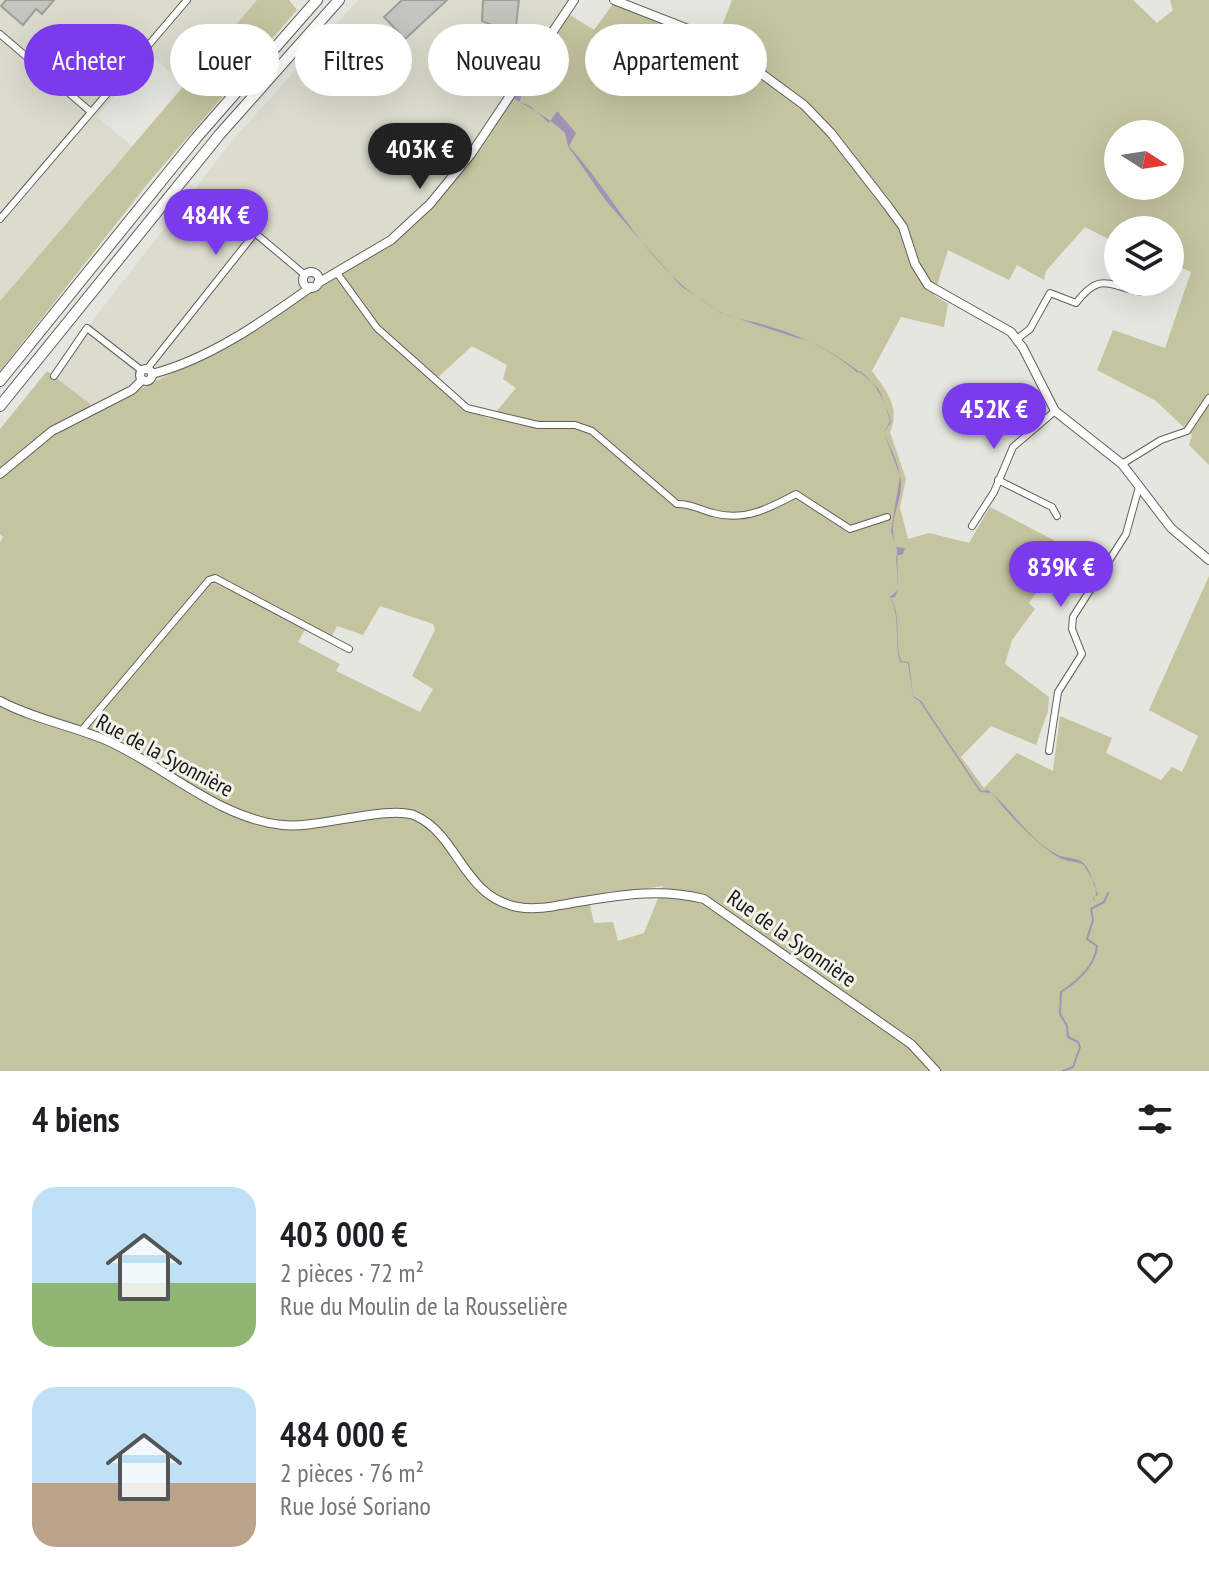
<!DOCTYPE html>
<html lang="fr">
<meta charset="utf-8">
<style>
:root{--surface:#fff;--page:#f2f2f2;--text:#202124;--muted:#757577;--accent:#7c3aed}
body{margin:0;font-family:"PT Sans Narrow",sans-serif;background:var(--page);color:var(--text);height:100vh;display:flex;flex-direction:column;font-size:30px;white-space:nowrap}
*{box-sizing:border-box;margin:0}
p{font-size:26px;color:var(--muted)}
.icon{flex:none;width:44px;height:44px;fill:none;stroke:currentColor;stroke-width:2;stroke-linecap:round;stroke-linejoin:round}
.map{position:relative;height:1071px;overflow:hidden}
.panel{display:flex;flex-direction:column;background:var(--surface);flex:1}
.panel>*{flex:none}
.banner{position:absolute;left:24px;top:24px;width:800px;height:72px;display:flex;gap:16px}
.needle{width:52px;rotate:102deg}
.controls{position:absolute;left:1104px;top:120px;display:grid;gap:16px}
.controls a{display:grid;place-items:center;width:80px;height:80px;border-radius:50%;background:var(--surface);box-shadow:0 8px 32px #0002;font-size:40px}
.price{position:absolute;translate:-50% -68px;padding:0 18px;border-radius:28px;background:var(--accent);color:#fff;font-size:26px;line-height:52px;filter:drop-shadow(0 2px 4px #0008)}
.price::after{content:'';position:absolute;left:50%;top:48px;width:24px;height:18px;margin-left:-12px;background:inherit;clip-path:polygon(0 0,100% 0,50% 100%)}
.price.selected{background:#222;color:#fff}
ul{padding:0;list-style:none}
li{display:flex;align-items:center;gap:24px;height:200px;padding:0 32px}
li span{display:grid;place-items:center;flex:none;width:224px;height:160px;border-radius:24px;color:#555}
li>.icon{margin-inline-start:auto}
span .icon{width:96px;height:96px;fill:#fffc;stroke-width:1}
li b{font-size:34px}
h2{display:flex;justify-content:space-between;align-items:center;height:96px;padding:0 32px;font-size:34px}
.tag{padding:0 28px;border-radius:36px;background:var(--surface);box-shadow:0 8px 32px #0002;font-size:28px;line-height:72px}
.tag.selected{background:var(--accent);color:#fff}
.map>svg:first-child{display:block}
.built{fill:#dbdcce}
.green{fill:#c4c4a0;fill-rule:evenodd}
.water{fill:#a193b6}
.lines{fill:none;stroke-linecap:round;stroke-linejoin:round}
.stream{stroke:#a193b6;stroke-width:2}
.building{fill:#c5c5bf;stroke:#9f9f99;stroke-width:2}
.minor-casing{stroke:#60605b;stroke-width:8}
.tertiary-casing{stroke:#60605b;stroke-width:10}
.trunk-casing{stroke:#60605b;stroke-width:12}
.minor{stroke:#fff;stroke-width:6}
.tertiary{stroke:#fff;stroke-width:8}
.trunk{stroke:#fff;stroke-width:10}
.labels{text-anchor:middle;stroke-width:6;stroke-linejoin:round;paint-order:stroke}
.street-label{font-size:22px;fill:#171715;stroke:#f3f3ec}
</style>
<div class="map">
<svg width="1209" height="1071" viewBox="0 0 1209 1071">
<rect width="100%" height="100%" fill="#e5e6df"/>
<!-- built -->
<g class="built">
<path d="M0,0H257L185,86L149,54L97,117L132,146L0,301Z"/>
<path d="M358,0H569L563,10L570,15L459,176L400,237L234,342L94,413L89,403L51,374L232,141Z"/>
</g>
<!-- green -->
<g class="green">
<path d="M257,0H289L297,10L149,182L0,371V301Z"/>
<path d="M732,0H1133L1157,23L1173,10L1170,0H1209V465L1189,445L1192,435L1156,401L1097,370L1113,330L1165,348L1191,272L1170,262V230H1118V244L1085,227L1046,271L1044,280L1017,265L1009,280L948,250L934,295L948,304L944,327L901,317L872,371C886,390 901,408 890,432L906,479L900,507L908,539L929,533L969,543L990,507L1065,546L1056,558L1043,550L1030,565L1048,576L1029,603L1035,609L1012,640L1005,664L1049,697L1048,711L1036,745L991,726L961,757L984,788L1017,753L1053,771L1060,716L1112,738L1106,753L1161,780L1172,767L1182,772L1198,736L1149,710L1209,576V1071H0V542L3,537L0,534V429L47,371L89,403L95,412L234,342L400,237L459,176L514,99L520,102L525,82L570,15L594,30L613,4L715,44ZM1118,134H1170V186H1118ZM472,346L507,365L503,379L516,388L490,419L475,413L434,381ZM380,606L433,624L435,630L412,676L433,689L420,712L336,671L340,664L298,642L308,624L332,636L337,626L363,635ZM663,886L644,933L618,941L613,922L594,923L588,897Z"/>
</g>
<!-- water -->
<path class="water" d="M525,82L520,102L530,106L549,123L557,111L576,133L569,146C621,204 647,270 720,312C732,319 749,320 761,324C799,335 828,347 858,373L860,371C875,382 885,400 891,422L884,433C891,449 900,466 901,483C901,507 887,520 896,547L905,548L903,554L896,556L898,589L895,597L891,598C902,619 894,638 901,661L909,662L913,696L921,701L981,791L988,790C1012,809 1029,841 1058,855C1066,859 1081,857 1086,866C1092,875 1094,886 1098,895L1094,897L1095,903L1093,898L1096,895L1095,884L1084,865C1077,861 1068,862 1060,858C1040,848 1005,811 992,793L980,792L920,702L913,697L908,663L900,662C894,639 901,618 890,597L898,590L897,550L891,531L900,476L884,433L890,421C887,411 884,399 879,390C868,375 816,339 797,338L721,313L681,286L606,201L568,146L565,133C552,120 531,108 514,99Z"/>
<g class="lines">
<!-- stream -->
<path class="stream" d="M1063,1071L1073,1067L1080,1047L1078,1042L1068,1037L1067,1026L1060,1014L1061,992C1078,981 1095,966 1097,946L1087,939L1093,920L1091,909L1104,902L1108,893"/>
</g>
<!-- building -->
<g class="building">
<path d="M6,0H54L42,14L36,9L23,25L1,6Z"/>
<path d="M402,0H447L405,39L384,17Z"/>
<path d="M483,0H519L515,34L482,21Z"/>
</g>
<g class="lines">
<defs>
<g id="minor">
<path d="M0,34L91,112"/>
<path d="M0,219L187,0"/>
<path d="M337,273L377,328L467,408L538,425H575L592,431L677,504C690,503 700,510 713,513C744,522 770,508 796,494L850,529L887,517"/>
<path d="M1017,339L1030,329L1050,293L1076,303C1100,271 1109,286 1141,292L1143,286L1135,284L1129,288"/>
<path d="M147,369L255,233L305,275"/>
<path d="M54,376L87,328L141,370"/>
<path d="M1122,464L1161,440L1187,431L1209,398"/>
<path d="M998,480L1052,507L1057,516"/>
<path d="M972,526L994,492L1013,447L1055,411"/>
<path d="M82,730L209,580L215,578L349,649"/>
<path d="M1049,751L1058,692L1082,654L1072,629L1073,617L1126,534L1139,487"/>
</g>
<g id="tertiary">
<path d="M614,0L716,40L804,105L831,133L887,205L903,227L915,264L928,285L1011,332L1023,348L1055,411L1122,464L1171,528L1209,560"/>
<circle cx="311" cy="280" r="8"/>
<path d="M318,283L391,240L430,204L471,154L574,0"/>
<circle cx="146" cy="375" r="6"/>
<path d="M152,374C210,359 263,321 311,287"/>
<path d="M0,474L52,431L132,390L142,380"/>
<path d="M0,701C33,719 74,726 108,741C166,767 219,819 283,825C317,829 391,804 416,816C459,836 463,897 518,907C537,911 559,905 578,902C622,895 660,888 704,899L911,1044L936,1071"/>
</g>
<g id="trunk">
<path d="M0,381L197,137L317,0"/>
<path d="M0,406L220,134L339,0"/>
</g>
</defs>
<!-- minor casing -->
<use href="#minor" class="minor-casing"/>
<!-- tertiary casing -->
<use href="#tertiary" class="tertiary-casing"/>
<!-- trunk casing -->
<use href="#trunk" class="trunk-casing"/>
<!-- minor -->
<use href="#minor" class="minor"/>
<!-- tertiary -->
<use href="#tertiary" class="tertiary"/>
<!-- trunk -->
<use href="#trunk" class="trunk"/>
</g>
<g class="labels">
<!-- street labels -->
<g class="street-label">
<text transform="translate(165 755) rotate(28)" y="8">Rue de la Syonnière</text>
<text transform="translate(792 938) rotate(35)" y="8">Rue de la Syonnière</text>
</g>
</g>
</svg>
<div class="controls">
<a><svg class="needle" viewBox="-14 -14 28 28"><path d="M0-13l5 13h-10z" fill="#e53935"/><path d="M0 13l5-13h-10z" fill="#757577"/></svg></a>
<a><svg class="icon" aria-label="layers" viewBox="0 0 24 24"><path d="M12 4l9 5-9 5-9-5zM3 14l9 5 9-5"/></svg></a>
</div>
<b class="price selected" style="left:420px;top:191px">403K €</b>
<b class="price" style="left:216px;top:257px">484K €</b>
<b class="price" style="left:994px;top:451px">452K €</b>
<b class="price" style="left:1061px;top:609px">839K €</b>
<div class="banner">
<a class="tag selected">Acheter</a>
<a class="tag">Louer</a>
<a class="tag">Filtres</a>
<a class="tag">Nouveau</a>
<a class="tag">Appartement</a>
</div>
</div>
<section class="panel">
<h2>4 biens<svg class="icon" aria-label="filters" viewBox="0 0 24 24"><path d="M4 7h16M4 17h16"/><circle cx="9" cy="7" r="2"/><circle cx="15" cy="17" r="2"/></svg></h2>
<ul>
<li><span style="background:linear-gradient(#bfe0f5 60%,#8fb573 0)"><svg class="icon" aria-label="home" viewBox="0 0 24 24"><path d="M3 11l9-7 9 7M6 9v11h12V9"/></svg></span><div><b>403 000 €</b><p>2 pièces · 72 m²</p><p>Rue du Moulin de la Rousselière</p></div><svg class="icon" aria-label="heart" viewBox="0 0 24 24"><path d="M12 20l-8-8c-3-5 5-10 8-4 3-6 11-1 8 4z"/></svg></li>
<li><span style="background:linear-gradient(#bfe0f5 60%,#b9a48a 0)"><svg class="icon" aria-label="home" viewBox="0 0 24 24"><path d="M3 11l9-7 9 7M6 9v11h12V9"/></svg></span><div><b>484 000 €</b><p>2 pièces · 76 m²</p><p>Rue José Soriano</p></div><svg class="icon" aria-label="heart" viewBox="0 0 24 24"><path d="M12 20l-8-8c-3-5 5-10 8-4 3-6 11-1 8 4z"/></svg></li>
</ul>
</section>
